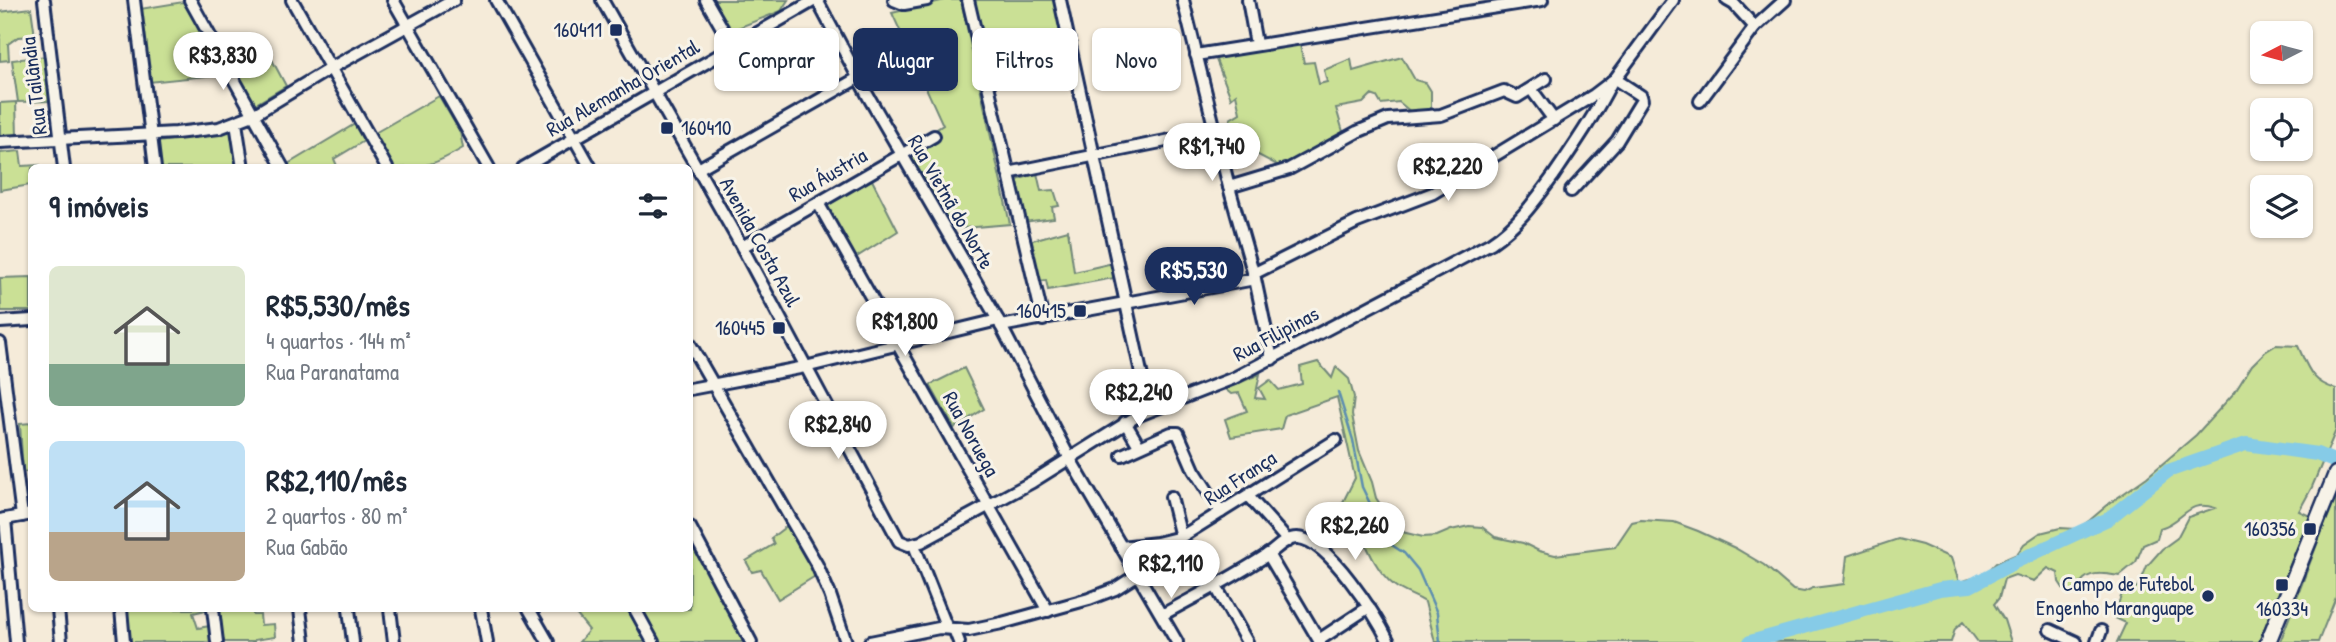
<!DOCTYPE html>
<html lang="pt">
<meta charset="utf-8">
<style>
:root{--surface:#fff;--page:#f2f2f3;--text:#1f2937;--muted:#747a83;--accent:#1b2f5e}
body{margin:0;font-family:"Patrick Hand",sans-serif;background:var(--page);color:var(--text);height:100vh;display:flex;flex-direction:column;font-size:26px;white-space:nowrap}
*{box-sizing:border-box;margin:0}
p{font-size:23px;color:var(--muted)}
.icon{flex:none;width:38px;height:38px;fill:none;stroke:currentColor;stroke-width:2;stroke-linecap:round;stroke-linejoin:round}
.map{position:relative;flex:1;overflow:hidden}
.side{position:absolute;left:28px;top:164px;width:665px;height:448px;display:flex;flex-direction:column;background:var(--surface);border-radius:10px;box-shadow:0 2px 5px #0004}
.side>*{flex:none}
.banner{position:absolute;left:714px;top:28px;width:665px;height:63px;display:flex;gap:14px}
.needle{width:46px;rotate:264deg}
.tools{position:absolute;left:2250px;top:21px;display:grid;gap:14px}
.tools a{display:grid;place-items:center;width:63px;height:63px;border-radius:10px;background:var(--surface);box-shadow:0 2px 5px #0004;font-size:35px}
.price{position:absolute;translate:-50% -60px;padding:0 16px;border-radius:24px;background:#fff;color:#222;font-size:23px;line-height:46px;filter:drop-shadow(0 2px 4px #0008)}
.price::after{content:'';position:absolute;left:50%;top:42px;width:21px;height:16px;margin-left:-10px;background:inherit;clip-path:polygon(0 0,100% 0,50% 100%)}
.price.current{background:var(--accent);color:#fff}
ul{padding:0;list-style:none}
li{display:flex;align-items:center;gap:21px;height:175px;padding:0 21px}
li span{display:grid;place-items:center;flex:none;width:196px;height:140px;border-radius:10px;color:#555}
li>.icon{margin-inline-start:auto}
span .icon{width:84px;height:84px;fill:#fffc;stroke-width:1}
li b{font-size:30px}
h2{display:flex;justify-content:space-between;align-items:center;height:84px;padding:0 21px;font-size:30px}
.pill{padding:0 24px;border-radius:10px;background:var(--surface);box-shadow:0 2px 5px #0004;font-size:24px;line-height:63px}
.pill.current{background:var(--accent);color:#fff}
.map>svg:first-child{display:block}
.green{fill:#cae095;stroke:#72887a;stroke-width:2}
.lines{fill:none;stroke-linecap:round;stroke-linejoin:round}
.stream{stroke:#5b8db0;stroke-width:2.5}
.river{stroke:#86cbe7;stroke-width:14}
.minor-casing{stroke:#1b2f5e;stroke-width:16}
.major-casing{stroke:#1b2f5e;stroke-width:19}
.minor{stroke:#f7f3e8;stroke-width:10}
.major{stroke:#f7f3e8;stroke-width:14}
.poi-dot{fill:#1b2f5e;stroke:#f7f3e8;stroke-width:2.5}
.labels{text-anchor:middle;stroke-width:6;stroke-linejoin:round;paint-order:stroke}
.poi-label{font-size:21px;fill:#1b2f5e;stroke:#f7f3e8;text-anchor:end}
.street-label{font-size:21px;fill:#1b2f5e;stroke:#f7f3e8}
</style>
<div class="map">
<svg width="2336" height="642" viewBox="0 0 2336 642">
<rect width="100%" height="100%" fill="#f5ebd9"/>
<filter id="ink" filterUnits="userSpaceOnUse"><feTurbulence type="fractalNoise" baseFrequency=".0143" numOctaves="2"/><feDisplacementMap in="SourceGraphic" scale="14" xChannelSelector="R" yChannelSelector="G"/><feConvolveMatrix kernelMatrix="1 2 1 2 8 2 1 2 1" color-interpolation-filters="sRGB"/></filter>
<g filter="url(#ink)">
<!-- green -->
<g class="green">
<path d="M712,0H788L781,11L730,31Z"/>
<path d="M945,0H961L1010,224L952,229L905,149L943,125L892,13Z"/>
<path d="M972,0H1054L1069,59L992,80Z"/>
<path d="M183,2L226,74L149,82L140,9Z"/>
<path d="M31,8L35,36L18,37L8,44L9,60L0,61V12Z"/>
<path d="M1300,45L1304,63L1314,62L1319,84L1327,82L1324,70L1351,59L1353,71L1402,57L1415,80L1426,83L1431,91V112L1412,113L1399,102L1381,104L1377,97L1371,95L1363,103L1336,108L1344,135L1279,166L1237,144L1230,119L1240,113L1236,94L1231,98L1215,57Z"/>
<path d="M46,56L51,101L18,102L12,60Z"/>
<path d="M270,56L286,86L254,105L234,74Z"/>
<path d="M439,96L460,132L463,148C436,164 425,168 393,168L373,134Z"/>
<path d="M16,102L17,136L0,137V103Z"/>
<path d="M355,124L364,141L334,159L338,168H291L288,164Z"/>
<path d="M233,131L237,168H161L158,142Z"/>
<path d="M20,151L22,166L40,165L41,168H32L31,185L0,190V153Z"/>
<path d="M1037,173L1041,191L1054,190L1059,206L1052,207L1054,218L1024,222L1015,181Z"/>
<path d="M872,180L898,231L855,258L826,206Z"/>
<path d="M1068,230L1074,272L1113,263L1114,278L1048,290L1046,280L1039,281L1029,241Z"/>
<path d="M31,277V311H1L0,278Z"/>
<path d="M2276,345L2298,346C2308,368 2311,382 2336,389V430L2312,487L2299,511L2310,516L2259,642H2117L2126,623L2113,617L2122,594L2139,586L2147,566L2162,549L2177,538L2188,517L2215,508C2187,498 2184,522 2160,528L2157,539L2143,545L2136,562L2119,576C2108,574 2093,571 2084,579C2076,587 2081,588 2067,594L2059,582L2058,573L2048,568L2034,581L2015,575L2004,579L1999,598L1994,604L2004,620L2011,642H1978L1963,622L1955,629L1951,642H1435L1425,602C1416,596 1404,593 1395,586C1378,573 1369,552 1361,533L1350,534L1339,525L1337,514L1355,478L1337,397L1285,415L1281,429L1231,437L1225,419L1247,411L1239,393L1231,394L1225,389L1260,374L1255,398L1265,399L1259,388L1270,380L1279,390L1302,384L1300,367L1318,362L1332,378L1336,367L1349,379L1354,397L1352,415L1359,451L1372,482L1376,498L1398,531L1423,537L1437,536L1451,530L1469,526L1482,527L1495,537L1523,543L1539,551L1555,555L1615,547L1632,522L1641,520L1674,522L1698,531L1735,548L1764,565L1793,590L1804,592L1813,588L1844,584L1847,556L1898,539L1922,545L1951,558L1959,582L1984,575L1996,563L2017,554L2024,544L2040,533L2060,528L2077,529L2090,520L2110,503L2147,477L2196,435L2235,392L2252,365L2265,352Z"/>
<path d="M964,368L984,409L954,428L930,385Z"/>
<path d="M31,423V471L23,472L20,424Z"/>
<path d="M2336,494V597L2318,642H2280Z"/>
<path d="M788,525L817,575L778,599L761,570L752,572L746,561L774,544L771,538Z"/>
<path d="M694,546L746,642H658L639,609H690V548Z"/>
<path d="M125,609H210L193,613L198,628L210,626L212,642H128Z"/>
<path d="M217,609H253V615H260L261,625L274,624L275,637L254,640V642H222Z"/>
<path d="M572,609H627L646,642H579L589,630Z"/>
</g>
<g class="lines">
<!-- stream -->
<path class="stream" d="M1338,392L1353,440L1362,487L1375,514L1377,531L1381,538L1404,553L1418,570L1437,613L1440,642"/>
<!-- river -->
<path class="river" d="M1750,642L1940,589L1970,586L2013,563L2108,519L2168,471L2246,444L2317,454L2336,462"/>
<defs>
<g id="minor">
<path d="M44,0L64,168"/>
<path d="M134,0L155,168"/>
<path d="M190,0L283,168"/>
<path d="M292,0L387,168"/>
<path d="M393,0L489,168"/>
<path d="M496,0L591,168"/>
<path d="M602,0L742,247L899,541L909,545L921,542L1032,482L1139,415L1234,378L1491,243C1518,225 1535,201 1554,175C1575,144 1595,115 1612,81"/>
<path d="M706,0L733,47"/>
<path d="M817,0L868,96L998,320L1070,459L1177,642"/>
<path d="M894,0L904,4L927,0"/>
<path d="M968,0L1043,320"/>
<path d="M1060,0L1149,409"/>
<path d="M1183,0L1229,187L1255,279L1272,359"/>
<path d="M1248,0L1256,44"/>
<path d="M1727,0L1734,4L1755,27"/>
<path d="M1196,55L1542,0"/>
<path d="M1531,89L1554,120"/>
<path d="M1700,101L1755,27L1785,0"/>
<path d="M236,123L243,168"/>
<path d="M0,142L176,133L219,128L253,115L331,68L454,0"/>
<path d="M523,168L815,0"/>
<path d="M698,169L858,78"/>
<path d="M1008,173L1215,131"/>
<path d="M1229,187L1289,169L1357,132L1388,119L1441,115L1504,91L1517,97L1546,79"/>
<path d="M1571,191L1617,141L1642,100L1641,96L1615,79"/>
<path d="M818,203L1048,611"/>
<path d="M742,247L934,136"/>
<path d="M1253,274L1357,222L1433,193L1594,95L1615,79L1673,0"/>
<path d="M0,322L32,320"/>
<path d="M1001,326L1255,279"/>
<path d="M0,343L22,516"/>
<path d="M690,344L817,565L830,595L846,642"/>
<path d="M690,389L805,367L998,320"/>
<path d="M1125,422L1139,446"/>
<path d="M1122,455L1171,433H1178L1194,470L1221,512"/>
<path d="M1248,496L1288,541"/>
<path d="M1171,497L1181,537"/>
<path d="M5,519L16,642"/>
<path d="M0,520L32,514"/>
<path d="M690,527L751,642"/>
<path d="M914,545L947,628"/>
<path d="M1121,547L1157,543L1181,537L1336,440"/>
<path d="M1268,554L1320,642"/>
<path d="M1215,585L1247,642"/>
<path d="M58,609L61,642"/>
<path d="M121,609L124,642"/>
<path d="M213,609L217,642"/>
<path d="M300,609L304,642"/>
<path d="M349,609L353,642"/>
<path d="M390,609L394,642"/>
<path d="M481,609L487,642"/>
<path d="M529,609L548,642"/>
<path d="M635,609L653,642"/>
<path d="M1162,615C1198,595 1236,576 1270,553C1278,547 1287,537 1298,538C1329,540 1376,616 1389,642"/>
<path d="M954,629L959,642"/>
<path d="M2050,630L2076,642"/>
<path d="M1319,640L1369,607"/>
<path d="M870,642L939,628L969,630L1002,623L1089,599L1115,589L1137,575"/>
<path d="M2097,642L2101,631"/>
</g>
<path id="major" d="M2268,642L2336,474"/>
</defs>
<!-- minor casing -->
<use href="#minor" class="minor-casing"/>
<!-- major casing -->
<use href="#major" class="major-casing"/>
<!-- minor -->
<use href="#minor" class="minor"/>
<!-- major -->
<use href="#major" class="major"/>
</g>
</g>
<!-- markers -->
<g class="poi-dot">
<rect x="609" y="23" width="14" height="14" rx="3.5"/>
<rect x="660" y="121" width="14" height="14" rx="3.5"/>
<rect x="1073" y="304" width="14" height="14" rx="3.5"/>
<rect x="772" y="321" width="14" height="14" rx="3.5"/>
<rect x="2303" y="522" width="14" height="14" rx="3.5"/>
<rect x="2275" y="578" width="14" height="14" rx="3.5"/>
<circle cx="2208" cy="596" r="7"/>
</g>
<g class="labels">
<!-- poi labels -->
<g class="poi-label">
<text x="602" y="37">160411</text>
<text x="681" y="135" text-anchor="start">160410</text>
<text x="1066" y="318">160415</text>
<text x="765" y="335">160445</text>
<text x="2296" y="536">160356</text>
<text x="2194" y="591">Campo de Futebol<tspan x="2194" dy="24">Engenho Maranguape</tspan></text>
<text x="2282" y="616" text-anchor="middle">160334</text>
</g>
<!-- street labels -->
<g class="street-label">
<text transform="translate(34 86) rotate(-97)" y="7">Rua Tailândia</text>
<text transform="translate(623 88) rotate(-30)" y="7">Rua Alemanha Oriental</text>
<text transform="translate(828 175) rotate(-30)" y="7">Rua Áustria</text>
<text transform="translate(951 202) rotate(60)" y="7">Rua Vietnã do Norte</text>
<text transform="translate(760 242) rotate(61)" y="7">Avenida Costa Azul</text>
<text transform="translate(1276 334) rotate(-28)" y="7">Rua Filipinas</text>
<text transform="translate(971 434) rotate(61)" y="7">Rua Noruega</text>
<text transform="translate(1240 478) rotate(-33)" y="7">Rua França</text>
</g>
</g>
</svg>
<div class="tools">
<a><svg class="needle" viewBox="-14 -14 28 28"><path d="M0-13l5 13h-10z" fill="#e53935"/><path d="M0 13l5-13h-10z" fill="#747a83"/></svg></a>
<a><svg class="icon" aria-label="locate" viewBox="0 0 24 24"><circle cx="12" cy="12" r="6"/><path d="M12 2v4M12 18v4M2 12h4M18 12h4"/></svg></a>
<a><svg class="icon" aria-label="layers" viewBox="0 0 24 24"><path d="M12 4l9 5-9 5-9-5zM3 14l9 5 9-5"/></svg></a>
</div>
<b class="price" style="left:223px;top:92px">R$3,830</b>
<b class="price" style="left:1212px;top:183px">R$1,740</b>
<b class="price" style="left:1448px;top:203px">R$2,220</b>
<b class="price current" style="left:1194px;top:307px">R$5,530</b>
<b class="price" style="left:905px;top:358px">R$1,800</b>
<b class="price" style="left:1139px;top:429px">R$2,240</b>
<b class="price" style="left:838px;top:461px">R$2,840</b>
<b class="price" style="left:1355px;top:562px">R$2,260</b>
<b class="price" style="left:1171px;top:600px">R$2,110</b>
<div class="banner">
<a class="pill">Comprar</a>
<a class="pill current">Alugar</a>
<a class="pill">Filtros</a>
<a class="pill">Novo</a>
</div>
<section class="side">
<h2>9 imóveis<svg class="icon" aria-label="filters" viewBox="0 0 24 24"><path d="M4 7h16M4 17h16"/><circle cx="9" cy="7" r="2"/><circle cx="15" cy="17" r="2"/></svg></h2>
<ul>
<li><span style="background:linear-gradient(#dfe7d0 70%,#7fa58c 0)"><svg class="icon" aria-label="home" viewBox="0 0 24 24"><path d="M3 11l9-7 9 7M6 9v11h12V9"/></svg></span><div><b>R$5,530/mês</b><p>4 quartos · 144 m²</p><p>Rua Paranatama</p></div></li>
<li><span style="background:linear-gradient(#bfe0f5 65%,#b9a48a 0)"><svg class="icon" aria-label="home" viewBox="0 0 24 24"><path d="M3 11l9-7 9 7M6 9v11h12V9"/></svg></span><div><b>R$2,110/mês</b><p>2 quartos · 80 m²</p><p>Rua Gabão</p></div></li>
</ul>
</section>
</div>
